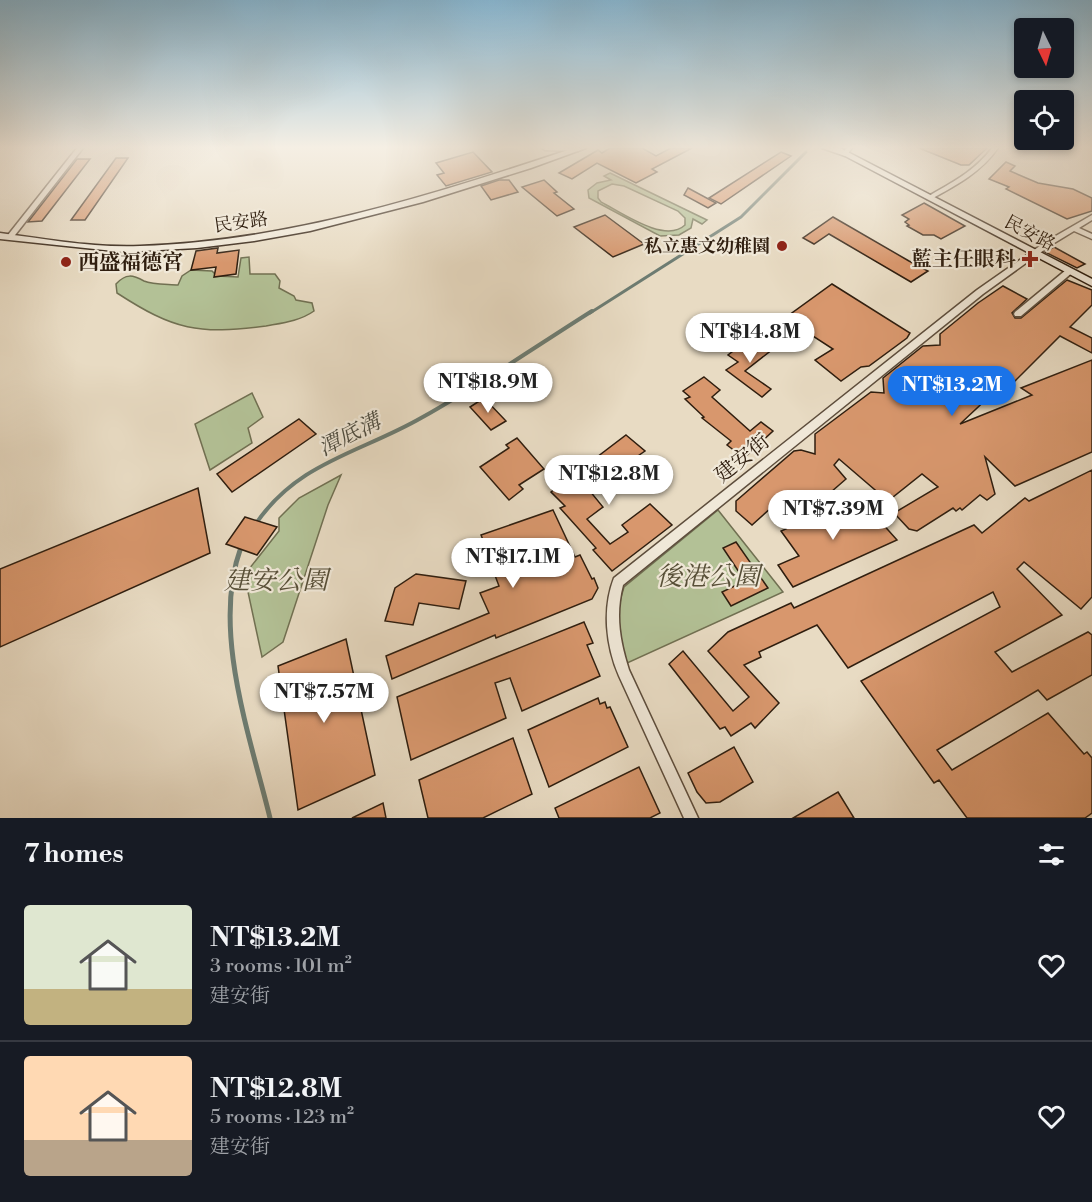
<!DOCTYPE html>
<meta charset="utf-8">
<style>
:root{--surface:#171b24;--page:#242831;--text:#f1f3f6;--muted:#9ea1a6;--line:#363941;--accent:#1a73e8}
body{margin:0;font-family:"Libre Bodoni","Noto Serif TC",serif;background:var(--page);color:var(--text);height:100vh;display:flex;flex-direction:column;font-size:22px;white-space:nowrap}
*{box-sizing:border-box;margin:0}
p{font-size:20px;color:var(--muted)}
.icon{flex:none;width:33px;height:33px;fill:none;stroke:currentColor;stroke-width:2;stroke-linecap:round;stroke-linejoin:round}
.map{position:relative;height:818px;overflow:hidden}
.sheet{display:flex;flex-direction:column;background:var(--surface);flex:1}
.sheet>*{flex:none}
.needle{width:39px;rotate:175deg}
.buttons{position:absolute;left:1014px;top:18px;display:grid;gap:12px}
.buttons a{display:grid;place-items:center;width:60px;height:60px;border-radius:6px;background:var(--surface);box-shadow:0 3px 9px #0003;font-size:30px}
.price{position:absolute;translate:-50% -51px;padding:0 14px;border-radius:21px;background:#fff;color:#222;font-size:20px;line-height:39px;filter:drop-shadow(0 2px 3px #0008)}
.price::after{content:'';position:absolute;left:50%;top:36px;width:18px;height:14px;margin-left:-9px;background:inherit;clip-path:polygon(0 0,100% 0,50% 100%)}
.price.active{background:var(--accent);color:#fff}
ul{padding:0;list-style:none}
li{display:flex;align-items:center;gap:18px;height:150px;padding:0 24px}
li+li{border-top:2px solid var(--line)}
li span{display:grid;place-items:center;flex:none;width:168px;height:120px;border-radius:6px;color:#555}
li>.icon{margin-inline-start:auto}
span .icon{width:72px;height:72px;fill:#fffc;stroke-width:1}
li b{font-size:26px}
h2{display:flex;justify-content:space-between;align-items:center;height:72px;padding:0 24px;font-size:26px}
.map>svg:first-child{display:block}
.green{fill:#b3c196;stroke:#717052;stroke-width:1.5;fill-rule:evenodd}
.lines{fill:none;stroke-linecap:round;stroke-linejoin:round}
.stream-far2{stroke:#6d7c72;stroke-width:3}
.stream-far1{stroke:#6d7c72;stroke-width:4}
.stream{stroke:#6d7c72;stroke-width:5}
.building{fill:#d8976d;stroke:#2f1e0f;stroke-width:1.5}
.street-casing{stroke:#5d4d3c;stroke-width:3}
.secondary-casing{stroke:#2f1e0f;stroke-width:3}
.street{fill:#f0e8d8;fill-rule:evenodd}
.secondary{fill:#f0e8d8;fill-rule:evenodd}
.poi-dot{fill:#8f2418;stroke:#f0e8d8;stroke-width:2}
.labels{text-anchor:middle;stroke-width:4.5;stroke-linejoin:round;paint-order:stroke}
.far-street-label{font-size:18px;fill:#2f1e0f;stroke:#f0e8d8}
.far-poi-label{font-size:18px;font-weight:bold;fill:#2f1e0f;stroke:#f0e8d8;text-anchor:end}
.poi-label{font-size:21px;font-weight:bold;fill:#2f1e0f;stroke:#f0e8d8;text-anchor:end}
.street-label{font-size:21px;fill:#2f1e0f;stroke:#f0e8d8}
.water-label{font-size:22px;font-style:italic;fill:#4e4d41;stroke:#f0e8d8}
.near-park-label{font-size:26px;font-style:italic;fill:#574f38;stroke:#f0e8d8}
</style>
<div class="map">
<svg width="1092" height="818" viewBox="0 0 1092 818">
<rect width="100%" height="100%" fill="#e8dbc3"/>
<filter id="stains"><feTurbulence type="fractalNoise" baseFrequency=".00333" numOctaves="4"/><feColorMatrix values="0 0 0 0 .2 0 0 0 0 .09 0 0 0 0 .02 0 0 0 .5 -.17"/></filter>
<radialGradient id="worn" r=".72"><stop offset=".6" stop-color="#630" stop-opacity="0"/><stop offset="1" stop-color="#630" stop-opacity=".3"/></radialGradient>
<!-- green -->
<g class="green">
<path d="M610,173L707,220L702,224L693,219L691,228L679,235L660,236L589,198L588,190L597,183L611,180L604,176ZM612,184L624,186L678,211L685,218V225C665,244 621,212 601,202L598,198V191Z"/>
<path d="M249,257L250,274H275L280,281L279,288L294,296L296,300L312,303L314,311C300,321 282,323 266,326C198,335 174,330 117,293L116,284C126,273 133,275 144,281C153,285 169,284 178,285L182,276L191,270L212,271L217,276L238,277L241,258Z"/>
<path d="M252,393L263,417L248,428L252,443L210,470L195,424Z"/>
<path d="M341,475L328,505L283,642L262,657L248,592L249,569L279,531V518L299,498Z"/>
<path d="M718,510L783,592L625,664C618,637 615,614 624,587Z"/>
</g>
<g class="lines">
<!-- stream-far2 -->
<path class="stream-far2" d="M590,313L741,217L806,152"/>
<!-- stream-far1 -->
<path class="stream-far1" d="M255,525C297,462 360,453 421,418C480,385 535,347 592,311"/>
<!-- stream -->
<path class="stream" d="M241,547C211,629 250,736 270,818"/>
</g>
<!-- building -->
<g class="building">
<path d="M610,148H642L656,156L671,148H692L652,169L657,172L636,183L597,163L572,179L559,173L598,150L602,153Z"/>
<path d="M919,148H987L969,165H961Z"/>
<path d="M473,152L492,172L446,186L437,175L444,173L436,163Z"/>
<path d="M781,152L791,156L721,204L709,198Z"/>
<path d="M116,158H128L85,220H71Z"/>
<path d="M77,159H90L42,221L28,222Z"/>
<path d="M1006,162L1015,166L1010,171L1038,183L1073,189L1092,198V211L1067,219L1006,189L1009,187L989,179Z"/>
<path d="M499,180H509L518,192L491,200L481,186Z"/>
<path d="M544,180L557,192L554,193L574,209L557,216L522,187Z"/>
<path d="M688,188L716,203L708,208L684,195Z"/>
<path d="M924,203L965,226L941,239L934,235H923L907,226L909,225L905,222L909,219L902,215Z"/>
<path d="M605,215L644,244L613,257L574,227Z"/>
<path d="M833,217L909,261L928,271L911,282L829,234L814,244L803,238Z"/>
<path d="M1054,247L1085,264L1077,268L1045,252Z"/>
<path d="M218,248L217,253L239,250L236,274L214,277L216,267L191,270L196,251Z"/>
<path d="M1067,280L1092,290V305L1070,327L1092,338V353L1060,336L1013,383L1007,380L960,424L1032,395L1021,388L1092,360V452L1015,486L985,457L995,494L987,500L980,495L962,510L960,508L956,511L953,508L917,531L909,529L894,513L938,487L922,474L888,501L839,459L834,465L846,479L793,525L772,507L752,525L736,511V501L794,451L801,450L815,454V434L871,392L884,393L883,378L923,346L940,345V334L978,303L1003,286L1027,299L1012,313L1015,318H1021Z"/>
<path d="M832,284L910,333L907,338L869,366L861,367L841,381L815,360L833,349L785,318Z"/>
<path d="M753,336L773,349L745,371L771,389L762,397L726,370L738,362L728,355Z"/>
<path d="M704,377L720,390L712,397L750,431L761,422L773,431L744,458L727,445L731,441L702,418L704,417L685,399L690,397L683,391Z"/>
<path d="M484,398L506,421L491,430L470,407Z"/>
<path d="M299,419L316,434L232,492L217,474Z"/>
<path d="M626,435L645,451L589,490L603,507L587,519L610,544L628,532L622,525L650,504L672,525L612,571L593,550L596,548L560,508L565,506L551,492Z"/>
<path d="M517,438L544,469L519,485L523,489L509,500L480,467L509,448L506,445Z"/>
<path d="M1092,470V597L1081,609L1024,562L1017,569L1062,615L995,652L1012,672L1088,632L1092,635V675L1047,700L1038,690L937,750L952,770L1048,713L1084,754L1087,752L1092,758V813L1085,818H967L939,780L934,783L861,681L1000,607L993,592L848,668L817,625L759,652L761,657L744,665L779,703L755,728L751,723L731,736L725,727L720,729L669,664L683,651L733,711L749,697L708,651L728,632L791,603L794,608L974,525L982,533L1025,498L1029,501Z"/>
<path d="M198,488L210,553L0,647V569Z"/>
<path d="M860,497L874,513L865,520L870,527L880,521L897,540L793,587L778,565L799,556L781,531Z"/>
<path d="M553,510L575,557L580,555L592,579L594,578L598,588L592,599L496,638L495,635L392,679L386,656L489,613L480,593L499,586L485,549L475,553L471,543L483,540L481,535Z"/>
<path d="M245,517L277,527L257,555L226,544Z"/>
<path d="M736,542L768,588L731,606L722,592L745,581L723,548Z"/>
<path d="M416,574L466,581L459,609L419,603L413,625L385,621L395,588Z"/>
<path d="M584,622L593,643L587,645L600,676L522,711L510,678L495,683L506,718L411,760L397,697Z"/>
<path d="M346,639L375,775L298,810L278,666Z"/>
<path d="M598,698L600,704L605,702L607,708L610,707L628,747L549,787L528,730Z"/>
<path d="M513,738L532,794L483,818H428L419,780Z"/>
<path d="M734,747L753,782L720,802L706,803L697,792L688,773Z"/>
<path d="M639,767L660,813L650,818H559L555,808Z"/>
<path d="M838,792L854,818H793Z"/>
<path d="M383,803L386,818H352Z"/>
</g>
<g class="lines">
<defs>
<g id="street">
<path d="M77,148H83L12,239H8V235Z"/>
<path d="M542,148H580L581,149L578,151L545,150Z"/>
<path d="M822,148H831L844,152L846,148H852L847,155L845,156Z"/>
<path d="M992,148H998C981,172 957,185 931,199H927V197C951,183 975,171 992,148Z"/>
<path d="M1092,215V220L1079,228L1092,234V239L1074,231L1051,245L983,294L623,585C615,615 620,642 629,670L698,818H684L619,676C606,646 602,609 614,578L977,290L1047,241Z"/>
<path d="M1066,270H1072L1073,272L1021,316H1015L1014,314L1015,312Z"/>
</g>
<g id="secondary">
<path d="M574,148H586L531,168L423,202L310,231L254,241L197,248L123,252L0,239V233C46,239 94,248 140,246C290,241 433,195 574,148Z"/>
<path d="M830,148H840L1092,279V286Z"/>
</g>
</defs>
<!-- street casing -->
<use href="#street" class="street-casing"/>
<!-- secondary casing -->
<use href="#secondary" class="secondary-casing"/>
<!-- street -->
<use href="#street" class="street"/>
<!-- secondary -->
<use href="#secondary" class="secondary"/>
</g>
<!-- sky -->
<linearGradient id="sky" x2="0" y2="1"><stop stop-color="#87b7d3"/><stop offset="0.56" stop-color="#f5efe4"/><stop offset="1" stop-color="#f5efe4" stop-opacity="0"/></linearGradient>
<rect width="1092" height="263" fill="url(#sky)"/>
<!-- markers -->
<g class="poi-dot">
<circle cx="782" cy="246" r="6"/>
<path d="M1027 250h6v6h6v6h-6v6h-6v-6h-6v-6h6z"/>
<circle cx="66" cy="262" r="6"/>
</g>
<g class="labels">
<!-- far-street labels -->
<g class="far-street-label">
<text transform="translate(241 222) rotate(-8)" y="6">民安路</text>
<text transform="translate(1030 233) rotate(28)" y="6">民安路</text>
</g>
<!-- far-poi labels -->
<g class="far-poi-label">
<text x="770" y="252">私立惠文幼稚園</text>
</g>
<!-- poi labels -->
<g class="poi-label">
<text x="1016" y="266">藍主任眼科</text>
<text x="78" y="269" text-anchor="start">西盛福德宮</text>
</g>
<!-- street labels -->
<g class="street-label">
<text transform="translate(742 458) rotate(-39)" y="7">建安街</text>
</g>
<!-- water labels -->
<g class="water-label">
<text transform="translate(349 434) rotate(-27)" y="8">潭底溝</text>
</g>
<!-- near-park labels -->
<g class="near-park-label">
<text x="708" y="585">後港公園</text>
<text x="276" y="589">建安公園</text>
</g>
</g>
<rect width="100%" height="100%" filter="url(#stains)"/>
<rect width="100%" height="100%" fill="url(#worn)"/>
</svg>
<div class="buttons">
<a><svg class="needle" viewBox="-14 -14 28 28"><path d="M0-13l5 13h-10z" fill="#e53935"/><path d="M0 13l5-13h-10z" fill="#9ea1a6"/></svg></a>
<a><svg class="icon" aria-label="locate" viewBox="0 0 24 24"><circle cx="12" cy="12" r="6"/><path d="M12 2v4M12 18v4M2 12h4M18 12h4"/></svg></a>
</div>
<b class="price" style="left:750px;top:364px">NT$14.8M</b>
<b class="price" style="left:488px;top:414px">NT$18.9M</b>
<b class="price active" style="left:952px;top:417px">NT$13.2M</b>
<b class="price" style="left:609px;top:506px">NT$12.8M</b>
<b class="price" style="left:833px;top:541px">NT$7.39M</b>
<b class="price" style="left:513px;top:589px">NT$17.1M</b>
<b class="price" style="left:324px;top:724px">NT$7.57M</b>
</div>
<section class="sheet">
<h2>7 homes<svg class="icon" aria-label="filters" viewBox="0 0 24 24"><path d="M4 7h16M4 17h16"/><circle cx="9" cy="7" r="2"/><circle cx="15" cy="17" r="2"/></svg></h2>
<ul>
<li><span style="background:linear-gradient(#dfe7d0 70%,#c2b280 0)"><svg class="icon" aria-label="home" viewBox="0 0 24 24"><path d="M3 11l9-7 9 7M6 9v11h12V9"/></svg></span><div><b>NT$13.2M</b><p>3 rooms · 101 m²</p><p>建安街</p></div><svg class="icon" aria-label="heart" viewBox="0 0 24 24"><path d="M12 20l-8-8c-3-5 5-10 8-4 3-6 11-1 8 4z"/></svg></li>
<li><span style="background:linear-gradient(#ffd9b3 70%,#b9a48a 0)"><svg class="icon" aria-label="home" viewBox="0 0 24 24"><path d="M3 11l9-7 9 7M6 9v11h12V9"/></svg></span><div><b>NT$12.8M</b><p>5 rooms · 123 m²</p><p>建安街</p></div><svg class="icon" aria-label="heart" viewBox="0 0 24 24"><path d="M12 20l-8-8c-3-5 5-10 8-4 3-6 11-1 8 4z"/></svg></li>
</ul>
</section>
